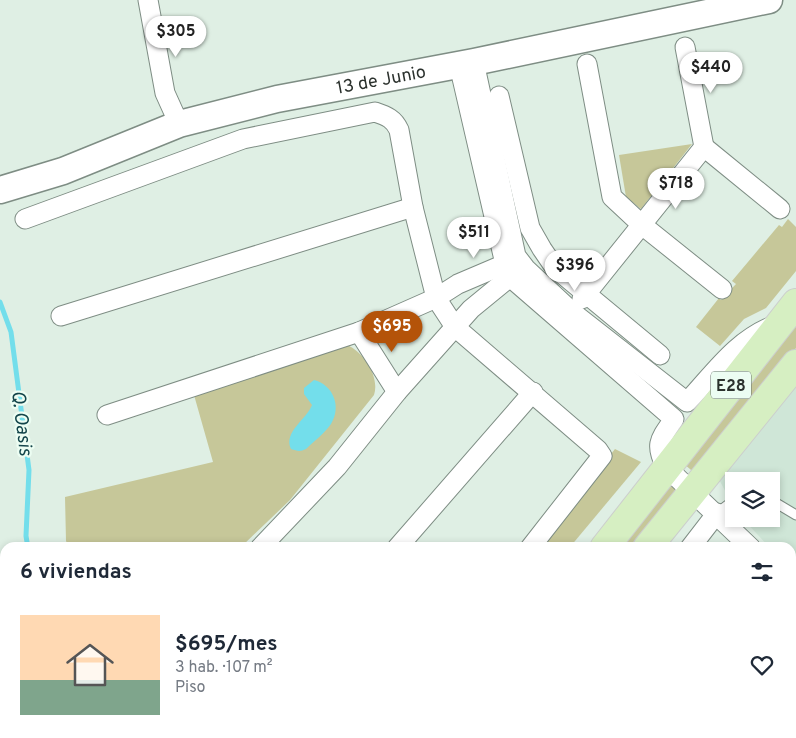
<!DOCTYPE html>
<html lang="es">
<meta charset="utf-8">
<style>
:root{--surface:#fff;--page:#f2f2f3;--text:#1f2937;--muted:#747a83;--line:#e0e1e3;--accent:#b45309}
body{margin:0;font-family:Overpass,sans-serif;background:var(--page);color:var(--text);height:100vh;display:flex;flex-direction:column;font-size:19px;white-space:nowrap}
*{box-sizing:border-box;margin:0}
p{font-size:16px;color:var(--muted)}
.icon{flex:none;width:28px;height:28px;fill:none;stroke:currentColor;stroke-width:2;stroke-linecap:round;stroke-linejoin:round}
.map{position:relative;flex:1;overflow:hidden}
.drawer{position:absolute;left:0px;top:542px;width:796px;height:196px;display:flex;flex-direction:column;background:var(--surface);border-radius:15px 15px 0 0;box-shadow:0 2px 8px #0003}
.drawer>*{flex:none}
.controls{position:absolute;left:725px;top:472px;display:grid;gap:10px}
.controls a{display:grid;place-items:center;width:55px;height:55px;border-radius:0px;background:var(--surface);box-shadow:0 2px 8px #0003;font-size:25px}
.price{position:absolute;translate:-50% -42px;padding:0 11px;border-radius:18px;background:#fff;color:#222;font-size:16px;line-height:32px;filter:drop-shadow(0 1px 2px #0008)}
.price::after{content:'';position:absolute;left:50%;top:30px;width:15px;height:11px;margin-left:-8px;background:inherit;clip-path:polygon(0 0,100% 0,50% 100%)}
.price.selected{background:var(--accent);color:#fff}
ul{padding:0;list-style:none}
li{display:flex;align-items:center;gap:15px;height:125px;padding:0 20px}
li+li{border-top:1px solid var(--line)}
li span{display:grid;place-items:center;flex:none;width:140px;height:100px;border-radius:0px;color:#555}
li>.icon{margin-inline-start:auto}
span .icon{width:60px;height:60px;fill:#fffc;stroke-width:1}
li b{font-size:21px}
h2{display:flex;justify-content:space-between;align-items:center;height:60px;padding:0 20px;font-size:21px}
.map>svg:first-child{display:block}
.built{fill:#cfe6d7}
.green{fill:#c6c799}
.water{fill:#73deeb}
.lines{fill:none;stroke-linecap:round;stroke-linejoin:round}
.stream{stroke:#73deeb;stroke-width:5}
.service-casing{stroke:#7e8d84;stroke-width:11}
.minor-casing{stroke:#7e8d84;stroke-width:21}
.secondary-casing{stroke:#7e8d84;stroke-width:29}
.primary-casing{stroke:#cccecd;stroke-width:30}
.service{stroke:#fff;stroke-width:9}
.minor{stroke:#fff;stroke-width:19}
.secondary{stroke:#fff;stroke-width:26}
.primary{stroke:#d6efc2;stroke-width:28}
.labels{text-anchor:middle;stroke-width:4.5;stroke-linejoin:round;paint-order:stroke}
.shield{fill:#ecfdf2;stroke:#656e68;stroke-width:1}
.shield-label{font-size:16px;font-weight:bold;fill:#2b312d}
.street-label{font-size:18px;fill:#2b312d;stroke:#ecfdf2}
.water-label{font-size:19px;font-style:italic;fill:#13454a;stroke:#ecfdf2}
</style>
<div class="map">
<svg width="796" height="738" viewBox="0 0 796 738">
<rect width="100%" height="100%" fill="#dfefe4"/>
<!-- built -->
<path class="built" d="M796,376V577L791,572V548L769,547L743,519H771V481H734V507L717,476Z"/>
<!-- green -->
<g class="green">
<path d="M692,144L641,209L626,197L619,155Z"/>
<path d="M788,219L796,227V271L766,308L744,319L720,346L696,327L719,298L721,300L736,284L732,281L779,225L782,227Z"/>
<path d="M796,326V348L697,475L684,464Z"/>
<path d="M347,345C364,352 380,377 374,395L290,500L241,547H69L66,541L65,497L213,462L194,395Z"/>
<path d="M615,449L641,462L570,547L537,548Z"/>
<path d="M671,485L683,495L639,547L621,548Z"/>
</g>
<!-- water -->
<path class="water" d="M314,380C333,385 342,406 331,424C325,433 314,441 306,449C300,452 297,451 291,449C283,432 307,419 312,405L304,394V388Z"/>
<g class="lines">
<!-- stream -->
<g class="stream">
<path d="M0,302L11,332L29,470L26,536L28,548"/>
<path d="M27,738L29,734"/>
</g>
<defs>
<g id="service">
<path d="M771,500L796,515"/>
<path d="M717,513L734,500"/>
</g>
<g id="minor">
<path d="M148,0L165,93L179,124"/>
<path d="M685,47L704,147"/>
<path d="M474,62L516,256L526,269L572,312L687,402C715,372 736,340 775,325"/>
<path d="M587,64L612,197L642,225L722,289"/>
<path d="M459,65L505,264L510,277L674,419C660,439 654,444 666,467L751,548"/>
<path d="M499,96L530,228L542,249L555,268L660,355"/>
<path d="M25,219L243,139L375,112C387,116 394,119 399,130L413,207L436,298L455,327L598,450L602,456L530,548"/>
<path d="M582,299L704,147L780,209"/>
<path d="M61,316L413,207"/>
<path d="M359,332L397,392"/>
<path d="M107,415L359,332L436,298L458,284L505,264L515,257"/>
<path d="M260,548L337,467L397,392L471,309L510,277L521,271"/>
<path d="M397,548L533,392"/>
<path d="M690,548L717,513"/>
<path d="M791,587L796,592"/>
<path d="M656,734L660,738"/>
<path d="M215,738L219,734"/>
<path d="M365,738L369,734"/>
<path d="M533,738L537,734"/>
</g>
<g id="secondary">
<path id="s1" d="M0,190L63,171L179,124L277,99L474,62L769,0"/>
</g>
<g id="primary">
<path d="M604,548L796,303"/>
<path d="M647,548L796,364"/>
<path d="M439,738L443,734"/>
<path d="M482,738L486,734"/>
</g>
</defs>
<!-- service casing -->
<use href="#service" class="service-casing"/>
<!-- minor casing -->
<use href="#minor" class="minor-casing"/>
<!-- secondary casing -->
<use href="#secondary" class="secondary-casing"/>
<!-- primary casing -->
<use href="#primary" class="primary-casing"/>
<!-- service -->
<use href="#service" class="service"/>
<!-- minor -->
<use href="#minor" class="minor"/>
<!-- secondary -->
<use href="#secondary" class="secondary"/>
<!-- primary -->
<use href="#primary" class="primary"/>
</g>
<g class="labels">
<!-- shield labels -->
<rect class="shield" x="711" y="371.5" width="40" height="27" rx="4"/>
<g class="shield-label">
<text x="731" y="391">E28</text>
</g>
<!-- street labels -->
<g class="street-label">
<text dy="6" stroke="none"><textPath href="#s1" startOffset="398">13 de Junio</textPath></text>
</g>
<!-- water labels -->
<g class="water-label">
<text transform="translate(23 423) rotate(83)" y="7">Q. Oasis</text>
</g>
</g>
</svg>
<div class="controls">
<a><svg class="icon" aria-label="layers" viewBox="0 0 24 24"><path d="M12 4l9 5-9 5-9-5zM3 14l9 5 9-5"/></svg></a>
</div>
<b class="price" style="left:176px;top:58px">$305</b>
<b class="price" style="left:711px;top:94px">$440</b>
<b class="price" style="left:676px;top:210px">$718</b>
<b class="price" style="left:474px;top:259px">$511</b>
<b class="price" style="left:575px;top:292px">$396</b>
<b class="price selected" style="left:392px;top:353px">$695</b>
<section class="drawer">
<h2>6 viviendas<svg class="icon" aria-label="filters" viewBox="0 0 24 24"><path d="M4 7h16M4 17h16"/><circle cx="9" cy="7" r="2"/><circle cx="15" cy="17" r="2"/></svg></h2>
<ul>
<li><span style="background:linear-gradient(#ffd9b3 65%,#7fa58c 0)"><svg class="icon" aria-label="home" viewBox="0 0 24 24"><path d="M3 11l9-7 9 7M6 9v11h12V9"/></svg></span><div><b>$695/mes</b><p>3 hab. · 107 m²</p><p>Piso</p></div><svg class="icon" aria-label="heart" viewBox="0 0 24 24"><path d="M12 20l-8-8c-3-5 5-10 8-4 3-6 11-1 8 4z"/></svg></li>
</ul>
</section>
</div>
